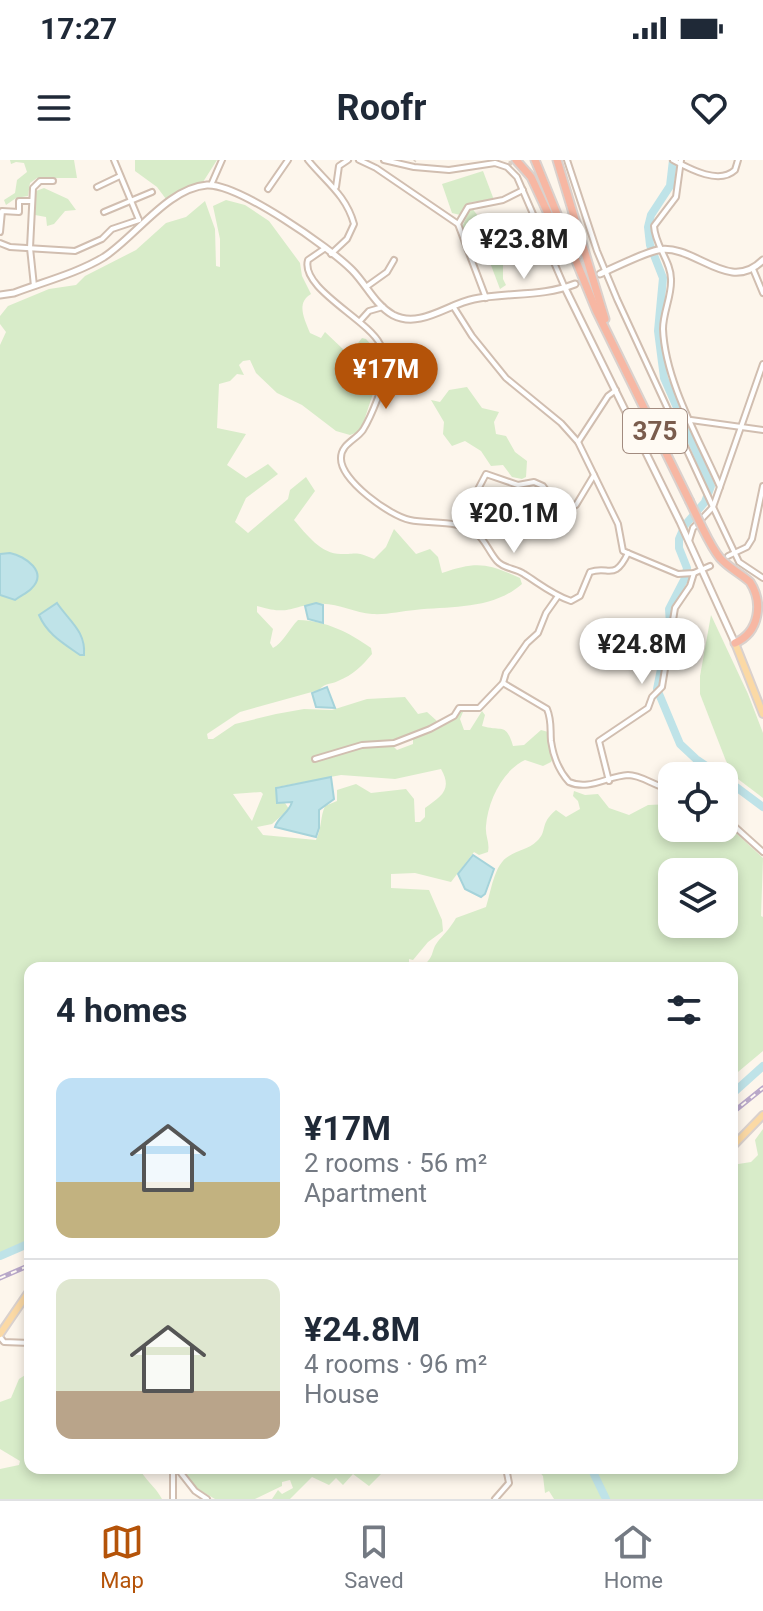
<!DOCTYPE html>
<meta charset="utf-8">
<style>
:root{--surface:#fff;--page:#f2f2f3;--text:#1f2937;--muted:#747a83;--line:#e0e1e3;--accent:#b45309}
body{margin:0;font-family:Roboto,sans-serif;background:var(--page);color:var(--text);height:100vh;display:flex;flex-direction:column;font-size:30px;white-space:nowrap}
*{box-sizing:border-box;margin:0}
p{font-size:26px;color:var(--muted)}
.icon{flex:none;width:44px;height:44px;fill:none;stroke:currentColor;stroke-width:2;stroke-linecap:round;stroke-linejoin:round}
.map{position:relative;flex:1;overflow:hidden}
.sheet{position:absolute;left:24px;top:802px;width:714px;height:512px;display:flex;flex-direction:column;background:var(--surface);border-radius:16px;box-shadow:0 4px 12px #0003}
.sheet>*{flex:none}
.controls{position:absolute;left:658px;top:602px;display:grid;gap:16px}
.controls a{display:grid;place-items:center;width:80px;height:80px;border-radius:16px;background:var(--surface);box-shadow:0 4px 12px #0003;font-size:40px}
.price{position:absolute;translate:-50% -68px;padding:0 18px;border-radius:28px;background:#fff;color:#222;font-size:26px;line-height:52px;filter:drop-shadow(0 2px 4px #0008)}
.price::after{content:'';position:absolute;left:50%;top:48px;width:24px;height:18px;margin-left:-12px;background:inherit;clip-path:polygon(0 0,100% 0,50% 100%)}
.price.current{background:var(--accent);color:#fff}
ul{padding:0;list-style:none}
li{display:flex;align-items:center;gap:24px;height:200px;padding:0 32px}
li+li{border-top:2px solid var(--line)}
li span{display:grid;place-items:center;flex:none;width:224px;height:160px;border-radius:16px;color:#555}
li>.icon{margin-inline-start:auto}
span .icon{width:96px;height:96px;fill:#fffc;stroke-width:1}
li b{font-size:34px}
h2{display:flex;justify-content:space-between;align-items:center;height:96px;padding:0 32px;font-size:34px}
.status{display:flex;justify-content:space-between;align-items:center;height:56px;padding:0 40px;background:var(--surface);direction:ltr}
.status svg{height:22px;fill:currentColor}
header{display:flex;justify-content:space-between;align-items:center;height:104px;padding:0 32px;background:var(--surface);font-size:36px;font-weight:700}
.dock{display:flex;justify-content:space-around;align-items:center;height:112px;border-top:2px solid var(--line);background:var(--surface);font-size:22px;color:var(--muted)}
.dock a{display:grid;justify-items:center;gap:4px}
.dock .current{color:var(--accent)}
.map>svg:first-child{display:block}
.green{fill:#d8ecc9;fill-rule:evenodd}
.water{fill:#bfe3e8;stroke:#a5d3da;stroke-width:2}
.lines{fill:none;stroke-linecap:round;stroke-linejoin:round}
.river{stroke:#bfe3e8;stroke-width:8}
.minor-tunnel{stroke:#dcd0c4;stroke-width:4;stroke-dasharray:4 2;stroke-linecap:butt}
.tertiary-tunnel{stroke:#dcd0c4;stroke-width:5;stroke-dasharray:5 2.5;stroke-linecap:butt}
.minor-casing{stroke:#d1beb0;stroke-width:8}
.tertiary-casing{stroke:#d1beb0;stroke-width:9}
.primary-casing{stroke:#dad1cd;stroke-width:10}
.motorway-casing{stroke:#dad1cd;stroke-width:11}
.minor{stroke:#fff;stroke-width:4}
.tertiary{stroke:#fff;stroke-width:5}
.primary{stroke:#fbd9a5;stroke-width:6}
.motorway{stroke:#f7b7a3;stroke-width:7}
.rail-casing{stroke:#b9a8c9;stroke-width:5}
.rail{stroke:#fffaf3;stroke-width:2;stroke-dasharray:6;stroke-linecap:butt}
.motorway-bridge-casing{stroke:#dad1cd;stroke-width:11;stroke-linecap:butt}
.motorway-bridge{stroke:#f7b7a3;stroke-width:7}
.labels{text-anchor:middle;stroke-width:6;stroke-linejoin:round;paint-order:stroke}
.shield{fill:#fffaf3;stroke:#a28b7f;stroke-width:2}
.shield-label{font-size:26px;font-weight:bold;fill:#7a5c4d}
</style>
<div class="status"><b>17:27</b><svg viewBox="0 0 49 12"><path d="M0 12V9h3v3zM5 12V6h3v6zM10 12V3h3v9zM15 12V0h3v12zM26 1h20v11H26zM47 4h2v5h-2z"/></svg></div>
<header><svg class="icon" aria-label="menu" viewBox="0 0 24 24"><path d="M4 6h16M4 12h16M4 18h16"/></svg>Roofr<svg class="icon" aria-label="heart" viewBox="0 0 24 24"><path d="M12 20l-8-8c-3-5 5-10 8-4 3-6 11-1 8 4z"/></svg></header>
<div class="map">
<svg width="763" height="1339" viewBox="0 0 763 1339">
<rect width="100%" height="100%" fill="#fdf6ec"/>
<!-- green -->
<g class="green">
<path d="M10,0H74L77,18H37L30,23L28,36L16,38L6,45L4,40L15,33L17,20L27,12L24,3L16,2L11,4Z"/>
<path d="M135,0H217L203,22L191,25L166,39L157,27L135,11Z"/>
<path d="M483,11L494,40L471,42L460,55L452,53L442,24Z"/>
<path d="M44,28L68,39L76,50L65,51L54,64L47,66L46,57L35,55L36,31Z"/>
<path d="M226,40L245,45L269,61L300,103L302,116L311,134C296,143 304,158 310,173L321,178L325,172L345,191L351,192L362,178L366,179L377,191L380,212L363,264L358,272L350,275L336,271L302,245L277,233L256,213L250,200L243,201L239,205L244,215L237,214L230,221L219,224L217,268L246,274L227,305L246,318L268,304L278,314L246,338L235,362L248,373L288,339L290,330L306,317L315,331L294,360C307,375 321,394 341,394C359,394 355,391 374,399L386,387L394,369L416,394L430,389L438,397L442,413C477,401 487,403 520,418L522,424C492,450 452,446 415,450C401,451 387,455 372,454C354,453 336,442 318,444C288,446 291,456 257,446V452L273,469L270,483L273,488C283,483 289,469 298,460C327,461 348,472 371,488L372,494C362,506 353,515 338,521C330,525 326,522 319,530L240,552L207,574L208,579H213L235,564L276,554L304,549L332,550L367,539L405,537L418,554L427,552L437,561L436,564L394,581L393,586L397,590L413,584V577L455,557L460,551L463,552L460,559L464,570H470L482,551L485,555L482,566C502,572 506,562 513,586L524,585L541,570L552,573L556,594L551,602L543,606L525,600C502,611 488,641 486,666C485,676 490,682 488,692L479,695L474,692L451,722L415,713L391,714V728L429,730L442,760L443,771L428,782L413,800L409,799V808H30V1079L0,1093V185L6,172L0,164V156L8,146L49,129L76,125L85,116L136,90L166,63L186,57L205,41L215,69L216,106L220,107V79L213,46ZM441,609C453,630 441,636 425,648V657L420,662H415L414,639L406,629L371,633L356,624L337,630V641L325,646C320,657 322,668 316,680L263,675L257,667L272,664L289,649L285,643H277V627L341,615L395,619ZM261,632L263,634L252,661L233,634Z"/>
<path d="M471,47L482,61L493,60L496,70L501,73L509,71L508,80L500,84L497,90L503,104V119L506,125L500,129L489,100L476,89L462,67Z"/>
<path d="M467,227L482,248L499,252L494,262L496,274L506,276L515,292L527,301L526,317L522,319L512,317L503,305L491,306L481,291L465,281L452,286L443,274L444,262L431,240L440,242L449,230Z"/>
<path d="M711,455L748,534L763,573V638L738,619L726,601L700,534V516Z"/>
<path d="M574,631L585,635L598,634L609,648L629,655L648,645L672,644V668H724V662L763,698L761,756L763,757V891L732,917V808H420C437,796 429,792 439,780C446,772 451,767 456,758L486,747C491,732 494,704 509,696C518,690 529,689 537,681C548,671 539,664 556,650L566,657L580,649L578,641L573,636ZM724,712V764H672V712Z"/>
<path d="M763,969V1339H607L593,1308H732V1005L751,1002L758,995L755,980Z"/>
<path d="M30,1212V1308H139C145,1320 155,1326 162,1339H0V1309L19,1305L20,1301L0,1289V1242L11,1238L19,1219Z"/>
<path d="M180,1308H377L381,1314L369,1326L353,1314L343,1325L336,1318L329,1325L312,1317L290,1339H272L278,1330L282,1334L293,1328L290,1320L282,1322V1326L255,1339H215L196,1328Z"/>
<path d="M536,1308H590L602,1339H554L549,1331L545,1333L543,1316Z"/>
</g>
<!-- water -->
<g class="water">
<path d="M10,393C25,396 49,412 31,429C27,433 20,436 15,440L0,435V394Z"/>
<path d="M57,443C69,461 86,471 84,495H80C63,483 47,474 39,455Z"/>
<path d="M316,443L323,445V463L308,459L305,446Z"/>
<path d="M327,527L335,548L316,547L312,533Z"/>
<path d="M331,617L334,639L319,650V668L316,677L275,667C278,657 289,653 292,642L277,643L276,628Z"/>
<path d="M473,695L494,709L485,734L481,737L465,729L458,714Z"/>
</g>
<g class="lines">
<!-- river -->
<g class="river">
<path d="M673,0L670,26L651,55L648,67L650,85L663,118L658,171L664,218L711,326L705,342L685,365L679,379V388L687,408L685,418L669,449L670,464L657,529L680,584L696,599L721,616"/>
<path d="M724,618L763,647"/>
<path d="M732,934L763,906"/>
<path d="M0,1096L30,1083"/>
<path d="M591,1308L606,1339"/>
</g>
<!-- minor-tunnel -->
<g class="minor-tunnel">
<path d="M414,1L415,0"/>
<path d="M510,5L511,0"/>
</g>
<!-- tertiary-tunnel -->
<path class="tertiary-tunnel" d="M575,124L600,114"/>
<defs>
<g id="minor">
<path d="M114,0L139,60"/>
<path d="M308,0C326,22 346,35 354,64L347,79L331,94"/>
<path d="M359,0L376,8L458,64L486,138"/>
<path d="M384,0L414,7L449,10L495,3L507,7L517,17L565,128"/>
<path d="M567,0L597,91L617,139L713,347L739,402L763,418"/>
<path d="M673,0C690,9 719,25 735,10L738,0"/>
<path d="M681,0L676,37L654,66C655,86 671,101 671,119C672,136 663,152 663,169C665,221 699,279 720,327"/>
<path d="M211,25L222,0"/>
<path d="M97,27L120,16"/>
<path d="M336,27L339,6L348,0"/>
<path d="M268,29L288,0"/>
<path d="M104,52L152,32"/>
<path d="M458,64L468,47L503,40L523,30"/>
<path d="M0,72L2,51L19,52V41H31"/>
<path d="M0,83L10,87L75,91L102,79L112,69L139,60"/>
<path d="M324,89L308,100C300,128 367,159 380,184C383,191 387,199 386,207C386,221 371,257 363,270C356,280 341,284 341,298C340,320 390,356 410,360C429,364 459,360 475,372C485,379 489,392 497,401C504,409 516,408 524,414C540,424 553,435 571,441L580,436L590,412C609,405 614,422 628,393"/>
<path d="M753,109L763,133"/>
<path d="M34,126L30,88L33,28L40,21H53"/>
<path d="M366,127L387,112L394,100"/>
<path d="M453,146L472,176L506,218L561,263L578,282L618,364L623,391L678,414L694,413L710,406"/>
<path d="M360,161L369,151L383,147"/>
<path d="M661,273L676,267L678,261L691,260L763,270"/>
<path d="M578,282L608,236L616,230"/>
<path d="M641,282L653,277"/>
<path d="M468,368L466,352L486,314L518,325L534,322L543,326L553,340L571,347L576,345L594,315"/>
<path d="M689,381L693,368L713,347L763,204"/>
<path d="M728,396L747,387L752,379L763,326"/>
<path d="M503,523L547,549C552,561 550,569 551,581C553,595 559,611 569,622C589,631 608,616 628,615C643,615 656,628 672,629"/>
<path d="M315,599L362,585L394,583L430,569L454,556L459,548H479L503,523L506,513L527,483L538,473L546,453L558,436"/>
<path d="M609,621L599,581L648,548L652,537L662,527L675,448L690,426L694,413"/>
<path d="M724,657L763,692"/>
<path d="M0,1177L4,1182L30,1183"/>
<path d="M177,1308L195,1331L207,1339"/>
<path d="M173,1339V1308"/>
<path d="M495,1339L509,1323L506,1308"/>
</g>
<g id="tertiary">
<path d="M600,114C613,108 646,92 658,90C695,83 728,135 763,100"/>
<path d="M565,128L680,362L735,483"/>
<path d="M0,135L14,133C43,122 78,113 104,97C136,76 168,28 207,25C239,24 329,87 352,110C366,124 375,145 393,155C420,169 448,144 474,139C508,132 542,137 575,124"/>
</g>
<g id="primary">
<path d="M735,483L763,554"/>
<path d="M732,987L763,955"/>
<path d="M0,1174L30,1130"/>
</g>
<g id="motorway">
<path d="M516,0L531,17L564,88"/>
<path d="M535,0L596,150L689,340"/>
<path d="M557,0L605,159"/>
<path d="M701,365C707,377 712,388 720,398C729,408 740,413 750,422C763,442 760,472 735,483"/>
</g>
</defs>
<!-- minor casing -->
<use href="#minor" class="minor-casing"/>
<!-- tertiary casing -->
<use href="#tertiary" class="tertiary-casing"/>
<!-- primary casing -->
<use href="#primary" class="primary-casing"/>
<!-- motorway casing -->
<use href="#motorway" class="motorway-casing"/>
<!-- minor -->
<use href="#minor" class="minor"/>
<!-- tertiary -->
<use href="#tertiary" class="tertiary"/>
<!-- primary -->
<use href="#primary" class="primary"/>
<!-- motorway -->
<use href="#motorway" class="motorway"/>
<defs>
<g id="rail">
<path d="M732,953L763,928"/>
<path d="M0,1118L30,1105"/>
</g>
</defs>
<!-- rail casing -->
<use href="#rail" class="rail-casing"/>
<!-- rail -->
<use href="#rail" class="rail"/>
<defs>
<path id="motorway-bridge" d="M689,340L701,365"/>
</defs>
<!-- motorway-bridge casing -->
<use href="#motorway-bridge" class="motorway-bridge-casing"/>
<!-- motorway-bridge -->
<use href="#motorway-bridge" class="motorway-bridge"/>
</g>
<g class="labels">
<!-- shield labels -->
<rect class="shield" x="623" y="249" width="64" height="44" rx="6"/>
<g class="shield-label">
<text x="655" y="280">375</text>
</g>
</g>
</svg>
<div class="controls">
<a><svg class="icon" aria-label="locate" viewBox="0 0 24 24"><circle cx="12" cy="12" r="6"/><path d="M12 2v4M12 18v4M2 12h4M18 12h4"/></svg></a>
<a><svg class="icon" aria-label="layers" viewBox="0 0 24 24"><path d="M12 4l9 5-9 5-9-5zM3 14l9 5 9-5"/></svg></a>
</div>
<b class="price" style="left:524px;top:121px">¥23.8M</b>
<b class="price current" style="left:386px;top:251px">¥17M</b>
<b class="price" style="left:514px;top:395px">¥20.1M</b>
<b class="price" style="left:642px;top:526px">¥24.8M</b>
<section class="sheet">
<h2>4 homes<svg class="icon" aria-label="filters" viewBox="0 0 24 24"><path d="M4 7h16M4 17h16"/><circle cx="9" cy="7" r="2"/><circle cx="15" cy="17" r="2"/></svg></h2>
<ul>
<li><span style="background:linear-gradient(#bfe0f5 65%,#c2b280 0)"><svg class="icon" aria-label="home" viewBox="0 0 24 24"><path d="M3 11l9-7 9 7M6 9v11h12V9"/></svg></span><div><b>¥17M</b><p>2 rooms · 56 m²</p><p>Apartment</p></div></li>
<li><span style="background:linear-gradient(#dfe7d0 70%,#b9a48a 0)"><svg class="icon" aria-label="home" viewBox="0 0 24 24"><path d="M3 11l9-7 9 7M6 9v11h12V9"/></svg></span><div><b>¥24.8M</b><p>4 rooms · 96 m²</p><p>House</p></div></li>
</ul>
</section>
</div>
<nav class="dock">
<a class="current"><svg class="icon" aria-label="map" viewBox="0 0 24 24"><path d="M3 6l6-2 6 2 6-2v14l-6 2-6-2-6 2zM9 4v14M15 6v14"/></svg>Map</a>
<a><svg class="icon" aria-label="saved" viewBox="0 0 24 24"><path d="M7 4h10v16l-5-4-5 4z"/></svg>Saved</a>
<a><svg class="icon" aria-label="home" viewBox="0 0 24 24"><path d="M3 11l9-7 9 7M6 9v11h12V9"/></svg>Home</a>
</nav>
